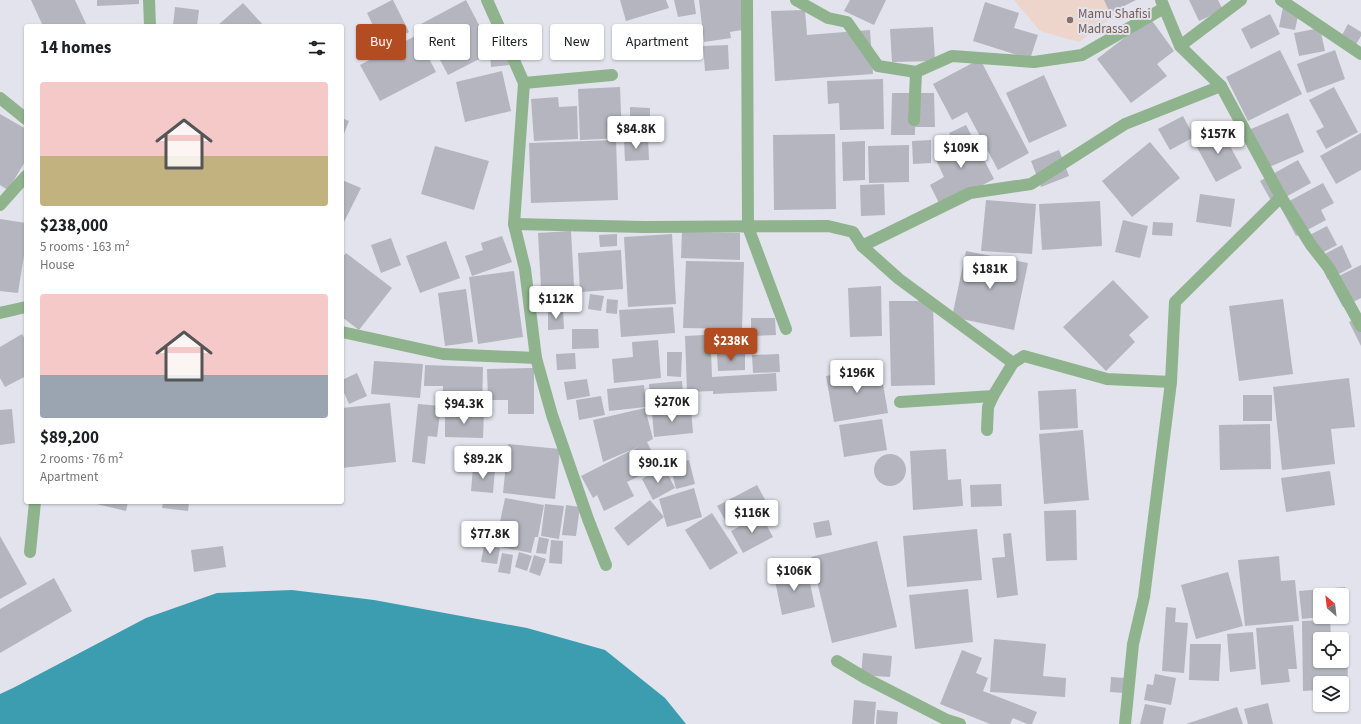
<!DOCTYPE html>
<meta charset="utf-8">
<style>
:root{--surface:#fff;--page:#f2f2f2;--text:#202124;--muted:#757577;--accent:#b34d21}
body{margin:0;font-family:"Source Sans 3",sans-serif;background:var(--page);color:var(--text);height:100vh;display:flex;flex-direction:column;font-size:15px;white-space:nowrap}
*{box-sizing:border-box;margin:0}
p{font-size:13px;color:var(--muted)}
.icon{flex:none;width:22px;height:22px;fill:none;stroke:currentColor;stroke-width:2;stroke-linecap:round;stroke-linejoin:round}
.map{position:relative;flex:1;overflow:hidden}
.panel{position:absolute;left:24px;top:24px;width:320px;height:480px;display:flex;flex-direction:column;background:var(--surface);border-radius:4px;box-shadow:0 1px 3px #0004}
.panel>*{flex:none}
.banner{position:absolute;left:356px;top:24px;width:380px;height:36px;display:flex;gap:8px}
.needle{width:26px;rotate:332deg}
.tools{position:absolute;left:1313px;top:588px;display:grid;gap:8px}
.tools a{display:grid;place-items:center;width:36px;height:36px;border-radius:4px;background:var(--surface);box-shadow:0 1px 3px #0004;font-size:20px}
.price{position:absolute;translate:-50% -34px;padding:0 9px;border-radius:4px;background:#fff;color:#222;font-size:13px;line-height:26px;filter:drop-shadow(0 1px 2px #0008)}
.price::after{content:'';position:absolute;left:50%;top:24px;width:12px;height:9px;margin-left:-6px;background:inherit;clip-path:polygon(0 0,100% 0,50% 100%)}
.price.active{background:var(--accent);color:#fff}
ul{padding:0;list-style:none}
li{display:grid;align-content:center;gap:8px;height:212px;padding:0 16px}
li span{display:grid;place-items:center;height:124px;border-radius:4px;color:#555}
li>.icon{margin-inline-start:auto}
span .icon{width:72px;height:72px;fill:#fffc;stroke-width:1}
li b{font-size:17px}
h2{display:flex;justify-content:space-between;align-items:center;height:48px;padding:0 16px;font-size:17px}
.tag{padding:0 14px;border-radius:4px;background:var(--surface);box-shadow:0 1px 3px #0004;font-size:14px;line-height:36px}
.tag.active{background:var(--accent);color:#fff}
.map>svg:first-child{display:block}
.education{fill:#edd5cb}
.water{fill:#3b9daf}
.building{fill:#b5b5bf;fill-rule:evenodd}
.lines{fill:none;stroke-linecap:round;stroke-linejoin:round}
.minor{stroke:#8fb48d;stroke-width:12}
.education-dot{fill:#8d6e63;stroke:#e3e3ee;stroke-width:1.5}
.labels{text-anchor:middle;stroke-width:4;stroke-linejoin:round;paint-order:stroke}
.education-label{font-size:13px;fill:#785e54;stroke:#e3e3ee;text-anchor:start}
</style>
<div class="map">
<svg width="1361" height="724" viewBox="0 0 1361 724">
<rect width="100%" height="100%" fill="#e3e3ee"/>
<!-- education -->
<path class="education" d="M1014,0H1119L1123,9L1079,42L1040,31Z"/>
<!-- water -->
<path class="water" d="M292,590L374,600L527,628L605,650L665,698L686,724H0V694L13,688L146,618L217,593Z"/>
<!-- building -->
<g class="building">
<path d="M31,0H75L87,26H43Z"/>
<path d="M97,0H139V4L97,6Z"/>
<path d="M392,0H393L409,32L383,46L367,13Z"/>
<path d="M466,0L493,52L448,75L421,24Z"/>
<path d="M620,0H666L669,8L626,21Z"/>
<path d="M674,0H694L696,14L678,17Z"/>
<path d="M699,0H744L748,29L730,32L731,38L704,42Z"/>
<path d="M850,0H886L874,25L844,11Z"/>
<path d="M1104,0H1136L1110,13Z"/>
<path d="M1189,0H1218L1223,10L1199,21Z"/>
<path d="M985,2L1019,13L1014,28L1038,35L1030,59L973,41Z"/>
<path d="M243,3L264,26H217Z"/>
<path d="M175,7L199,10L197,26H173Z"/>
<path d="M1283,7L1299,11L1295,30L1279,27Z"/>
<path d="M805,10L807,35L870,30L873,74L775,81L771,11Z"/>
<path d="M1270,14L1280,34L1251,49L1241,29Z"/>
<path d="M1150,18L1174,51L1157,64L1167,76L1131,103L1097,59Z"/>
<path d="M1348,24L1361,32V36L1355,46L1341,37Z"/>
<path d="M933,27L935,61L892,62L890,29Z"/>
<path d="M1320,28L1325,51L1299,56L1294,33Z"/>
<path d="M417,35L436,72L380,101L360,65Z"/>
<path d="M728,45L729,69L705,71L703,46Z"/>
<path d="M1280,50L1302,94L1248,121L1226,77Z"/>
<path d="M1335,50L1345,79L1307,93L1297,64Z"/>
<path d="M508,53L509,65L491,67L490,55Z"/>
<path d="M980,59L1029,153L998,170L967,112L952,120L933,84Z"/>
<path d="M502,71L511,111L465,122L456,82Z"/>
<path d="M1044,75L1067,126L1029,143L1006,93Z"/>
<path d="M883,79L884,129L840,130L839,103L828,104L827,81Z"/>
<path d="M620,87L622,138L580,140L578,89Z"/>
<path d="M1334,87L1358,132L1326,149L1316,131L1324,127L1309,100Z"/>
<path d="M892,93H934L935,127H915V135H891Z"/>
<path d="M558,97L559,107L577,106L578,139L534,141L531,99Z"/>
<path d="M630,107L650,108V136L630,135Z"/>
<path d="M1288,113L1304,152L1260,171L1244,132Z"/>
<path d="M0,114L26,129V160L8,190L0,185Z"/>
<path d="M1183,116L1194,137L1170,150L1158,129Z"/>
<path d="M342,118L349,121L342,139Z"/>
<path d="M966,125L994,179L941,207L930,185L944,177L936,160L957,149L949,133Z"/>
<path d="M1220,128L1242,168L1216,182L1194,142Z"/>
<path d="M1361,133V170L1336,184L1320,156Z"/>
<path d="M835,134L836,209L774,210L773,135Z"/>
<path d="M648,138L649,160L625,161L624,139Z"/>
<path d="M616,140L618,200L531,203L529,143Z"/>
<path d="M931,140V163L913,164L912,141Z"/>
<path d="M865,141V180L843,181L842,142Z"/>
<path d="M1150,142L1180,178L1132,217L1102,181Z"/>
<path d="M909,145V182L869,183L868,146Z"/>
<path d="M435,146L489,161L474,210L421,194Z"/>
<path d="M1059,150L1069,176L1041,187L1031,161Z"/>
<path d="M1298,160L1311,183L1273,204L1260,181Z"/>
<path d="M342,180L361,188L342,226Z"/>
<path d="M1323,183L1334,203L1321,210L1326,220L1296,236L1280,206Z"/>
<path d="M884,184L885,215L861,216L860,185Z"/>
<path d="M1200,194L1235,199L1231,227L1196,222Z"/>
<path d="M986,200L1036,204L1032,254L981,251Z"/>
<path d="M1100,201L1102,246L1042,250L1039,204Z"/>
<path d="M0,219L26,223V243L18,293L0,291Z"/>
<path d="M1123,220L1148,226L1140,258L1115,252Z"/>
<path d="M1153,222L1173,223L1172,236L1152,235Z"/>
<path d="M1327,226L1337,245L1316,256L1306,237Z"/>
<path d="M571,231L575,303L542,305L538,233Z"/>
<path d="M682,232L740,233V260L681,258Z"/>
<path d="M617,234V246L600,247L599,235Z"/>
<path d="M672,234L676,304L628,307L624,237Z"/>
<path d="M502,236L512,262L472,276L465,256L483,250L481,243Z"/>
<path d="M391,238L401,265L381,273L371,245Z"/>
<path d="M446,241L460,278L420,293L406,256Z"/>
<path d="M1342,245L1352,267L1328,280L1317,258Z"/>
<path d="M621,250L623,289L580,292L578,253Z"/>
<path d="M966,251L1028,263L1014,330L952,317Z"/>
<path d="M346,253L392,288L359,330L342,317V258Z"/>
<path d="M686,261L744,262L742,329L683,328Z"/>
<path d="M1361,265V298L1343,307L1329,281Z"/>
<path d="M514,271L523,337L478,344L469,277Z"/>
<path d="M1113,280L1149,317L1129,335L1135,342L1106,371L1063,327Z"/>
<path d="M881,286L882,336L850,337L848,288Z"/>
<path d="M466,289L473,342L445,346L438,293Z"/>
<path d="M590,294L604,296L601,311L588,309Z"/>
<path d="M607,299L618,300L617,314L606,313Z"/>
<path d="M1283,299L1293,374L1239,381L1229,306Z"/>
<path d="M889,301H933L935,385L891,386Z"/>
<path d="M673,307L675,333L621,337L619,310Z"/>
<path d="M563,309L564,329L548,330V310Z"/>
<path d="M1361,316V346L1349,322Z"/>
<path d="M751,318H775L776,335L751,336Z"/>
<path d="M572,329H598L599,348L572,349Z"/>
<path d="M742,333L743,349L711,350L712,377L776,373L777,391L713,394V391L687,392L685,336Z"/>
<path d="M22,334L26,341V376L5,387L0,378V347Z"/>
<path d="M658,340L661,378L614,383L612,359L633,357L632,342Z"/>
<path d="M667,352H682L681,377L667,376Z"/>
<path d="M575,353L576,369L557,370L556,354Z"/>
<path d="M745,353V370L718,371L717,354Z"/>
<path d="M779,354L780,372L753,373L752,355Z"/>
<path d="M374,361L423,364L420,398L371,394Z"/>
<path d="M425,365L483,367L482,408L442,407L443,386H424Z"/>
<path d="M880,367L888,413L834,422L826,376Z"/>
<path d="M534,368V414H508V400H488L487,369Z"/>
<path d="M357,373L367,396L349,404L342,388V380Z"/>
<path d="M1349,378L1355,427L1331,429L1335,464L1282,470L1273,387Z"/>
<path d="M587,379L590,396L567,400L564,382Z"/>
<path d="M682,381L684,406L651,409L649,384Z"/>
<path d="M644,385L646,407L609,411L607,389Z"/>
<path d="M1076,389L1078,428L1040,430L1038,391Z"/>
<rect x="1243" y="395" width="29" height="26"/>
<path d="M601,396L605,415L579,420L576,400Z"/>
<path d="M390,403L396,462L342,468V408Z"/>
<path d="M418,404L441,406L437,437L428,436L425,464L412,462Z"/>
<path d="M645,408L653,439L647,442L659,466L627,482L634,496L604,511L597,495L593,498L581,476L640,446L603,462L593,420Z"/>
<path d="M12,409L15,443L0,445V410Z"/>
<path d="M691,409L693,433L654,437L652,412Z"/>
<path d="M445,412H484L483,438L445,437Z"/>
<path d="M882,419L887,450L844,457L839,425Z"/>
<path d="M1270,424L1271,469L1220,470L1219,425Z"/>
<path d="M1083,430L1089,500L1044,504L1039,434Z"/>
<path d="M508,444L560,449L555,499L503,493Z"/>
<path d="M946,449L948,480L961,479L963,506L913,510L910,451Z"/>
<circle cx="890" cy="470" r="16"/>
<path d="M689,460L695,484L676,489L670,465Z"/>
<path d="M664,467L675,488L653,500L642,479Z"/>
<path d="M473,468L495,469L493,493L471,491Z"/>
<path d="M1330,471L1335,505L1286,512L1281,478Z"/>
<path d="M1001,484L1002,506L971,507L970,485Z"/>
<path d="M757,485L768,505L729,527L717,506Z"/>
<path d="M694,488L702,517L667,527L659,499Z"/>
<path d="M505,498L544,505L538,537H535L531,553L495,546Z"/>
<path d="M650,500L664,517L628,546L614,528Z"/>
<path d="M88,502H128L126,511Z"/>
<path d="M163,502H189L188,511L162,508Z"/>
<path d="M545,504L564,506L559,539L541,536Z"/>
<path d="M566,505L580,507L576,536L562,535Z"/>
<path d="M1076,510L1077,560L1046,561L1044,511Z"/>
<path d="M712,513L738,553L710,570L685,530Z"/>
<path d="M761,515L773,537L743,553L731,531Z"/>
<path d="M829,520L832,535L816,538L813,523Z"/>
<path d="M977,529L982,580L907,587L903,536Z"/>
<path d="M1011,533L1018,595L997,598L992,558L1005,557L1003,534Z"/>
<path d="M0,536L27,584L0,599Z"/>
<path d="M539,537L549,539L546,554L536,553Z"/>
<path d="M551,540L563,541L562,564L549,563Z"/>
<path d="M877,541L897,627L832,643L811,557Z"/>
<path d="M484,545L500,548L497,564L481,562Z"/>
<path d="M223,546L226,567L194,572L191,550Z"/>
<path d="M519,552L532,556L527,571L515,567Z"/>
<path d="M502,553L513,555L510,574L498,572Z"/>
<path d="M534,555L546,559L540,576L529,572Z"/>
<path d="M1279,556L1281,581L1295,580L1299,621L1245,626L1238,560Z"/>
<path d="M807,569L815,607L782,615L774,576Z"/>
<path d="M1228,572L1243,626L1196,639L1181,585Z"/>
<path d="M54,578L72,611L0,653V609Z"/>
<path d="M1345,587L1347,615H1342V595H1320V617L1302,619L1299,591Z"/>
<path d="M968,589L973,642L915,649L909,595Z"/>
<path d="M1166,607L1176,608L1175,622L1188,623L1184,673L1162,671Z"/>
<path d="M1330,620L1331,636H1347L1348,690H1342V683H1320V690L1303,691L1302,621ZM1320,639H1342V661H1320Z"/>
<path d="M1293,625L1297,669H1288L1290,682L1261,685L1256,628Z"/>
<path d="M1253,632L1256,669L1230,672L1227,634Z"/>
<path d="M994,639L1046,644L1043,676L1066,678L1065,697L990,692Z"/>
<path d="M1190,644H1221L1219,681L1189,680Z"/>
<path d="M962,650L982,658L976,673L988,678L983,691L1037,712L1032,724H1027L1013,718L1010,724H990L940,704Z"/>
<path d="M863,653L892,656L890,677L861,675Z"/>
<path d="M1155,674L1176,678L1171,705L1144,700L1147,684L1153,685Z"/>
<path d="M1111,677L1125,678L1124,693L1110,692Z"/>
<path d="M854,700L876,702L874,724H852Z"/>
<path d="M1268,703L1273,724H1248L1244,709Z"/>
<path d="M1145,704L1166,708L1163,724H1140Z"/>
<path d="M1237,707L1243,724H1186Z"/>
<path d="M877,710L898,712L897,724H876Z"/>
</g>
<g class="lines">
<!-- minor -->
<g class="minor">
<path d="M149,0L150,26"/>
<path d="M487,0L524,83L514,224L525,269L536,358L552,415L588,519L606,565"/>
<path d="M747,0L748,227L786,329"/>
<path d="M796,0L828,18L847,22L878,66L916,72L952,56L1034,62L1082,55L1164,8"/>
<path d="M1161,0L1180,46L1221,86L1281,197L1311,245L1329,268L1361,326"/>
<path d="M1281,0L1361,54"/>
<path d="M1180,46L1241,0"/>
<path d="M524,83L612,75"/>
<path d="M0,98L26,119"/>
<path d="M914,120L916,72"/>
<path d="M0,205L26,176"/>
<path d="M514,224L644,227L828,226L853,232L862,246L899,279L1013,363"/>
<path d="M862,246L970,193L1031,184L1125,124L1221,86"/>
<path d="M0,313L26,307"/>
<path d="M342,332L443,354L536,358"/>
<path d="M900,402L993,396"/>
<path d="M987,430L988,407L993,396L1013,363L1024,356L1107,379L1171,382"/>
<path d="M30,552L35,502"/>
<path d="M837,661L867,679L947,720L960,724"/>
<path d="M1125,724L1133,644L1144,597L1171,382L1175,302L1281,197"/>
</g>
</g>
<!-- markers -->
<circle class="education-dot" cx="1070" cy="20" r="4"/>
<g class="labels">
<!-- education labels -->
<g class="education-label">
<text x="1078" y="18">Mamu Shafisi<tspan x="1078" dy="15">Madrassa</tspan></text>
</g>
</g>
</svg>
<div class="tools">
<a><svg class="needle" viewBox="-14 -14 28 28"><path d="M0-13l5 13h-10z" fill="#e53935"/><path d="M0 13l5-13h-10z" fill="#757577"/></svg></a>
<a><svg class="icon" aria-label="locate" viewBox="0 0 24 24"><circle cx="12" cy="12" r="6"/><path d="M12 2v4M12 18v4M2 12h4M18 12h4"/></svg></a>
<a><svg class="icon" aria-label="layers" viewBox="0 0 24 24"><path d="M12 4l9 5-9 5-9-5zM3 14l9 5 9-5"/></svg></a>
</div>
<b class="price" style="left:636px;top:150px">$84.8K</b>
<b class="price" style="left:1218px;top:155px">$157K</b>
<b class="price" style="left:961px;top:169px">$109K</b>
<b class="price" style="left:990px;top:290px">$181K</b>
<b class="price" style="left:556px;top:320px">$112K</b>
<b class="price active" style="left:731px;top:362px">$238K</b>
<b class="price" style="left:857px;top:394px">$196K</b>
<b class="price" style="left:672px;top:423px">$270K</b>
<b class="price" style="left:464px;top:425px">$94.3K</b>
<b class="price" style="left:483px;top:480px">$89.2K</b>
<b class="price" style="left:658px;top:484px">$90.1K</b>
<b class="price" style="left:752px;top:534px">$116K</b>
<b class="price" style="left:490px;top:555px">$77.8K</b>
<b class="price" style="left:794px;top:592px">$106K</b>
<div class="banner">
<a class="tag active">Buy</a>
<a class="tag">Rent</a>
<a class="tag">Filters</a>
<a class="tag">New</a>
<a class="tag">Apartment</a>
</div>
<section class="panel">
<h2>14 homes<svg class="icon" aria-label="filters" viewBox="0 0 24 24"><path d="M4 7h16M4 17h16"/><circle cx="9" cy="7" r="2"/><circle cx="15" cy="17" r="2"/></svg></h2>
<ul>
<li><span style="background:linear-gradient(#f6c9c9 60%,#c2b280 0)"><svg class="icon" aria-label="home" viewBox="0 0 24 24"><path d="M3 11l9-7 9 7M6 9v11h12V9"/></svg></span><div><b>$238,000</b><p>5 rooms · 163 m²</p><p>House</p></div></li>
<li><span style="background:linear-gradient(#f6c9c9 65%,#9aa5b1 0)"><svg class="icon" aria-label="home" viewBox="0 0 24 24"><path d="M3 11l9-7 9 7M6 9v11h12V9"/></svg></span><div><b>$89,200</b><p>2 rooms · 76 m²</p><p>Apartment</p></div></li>
</ul>
</section>
</div>
